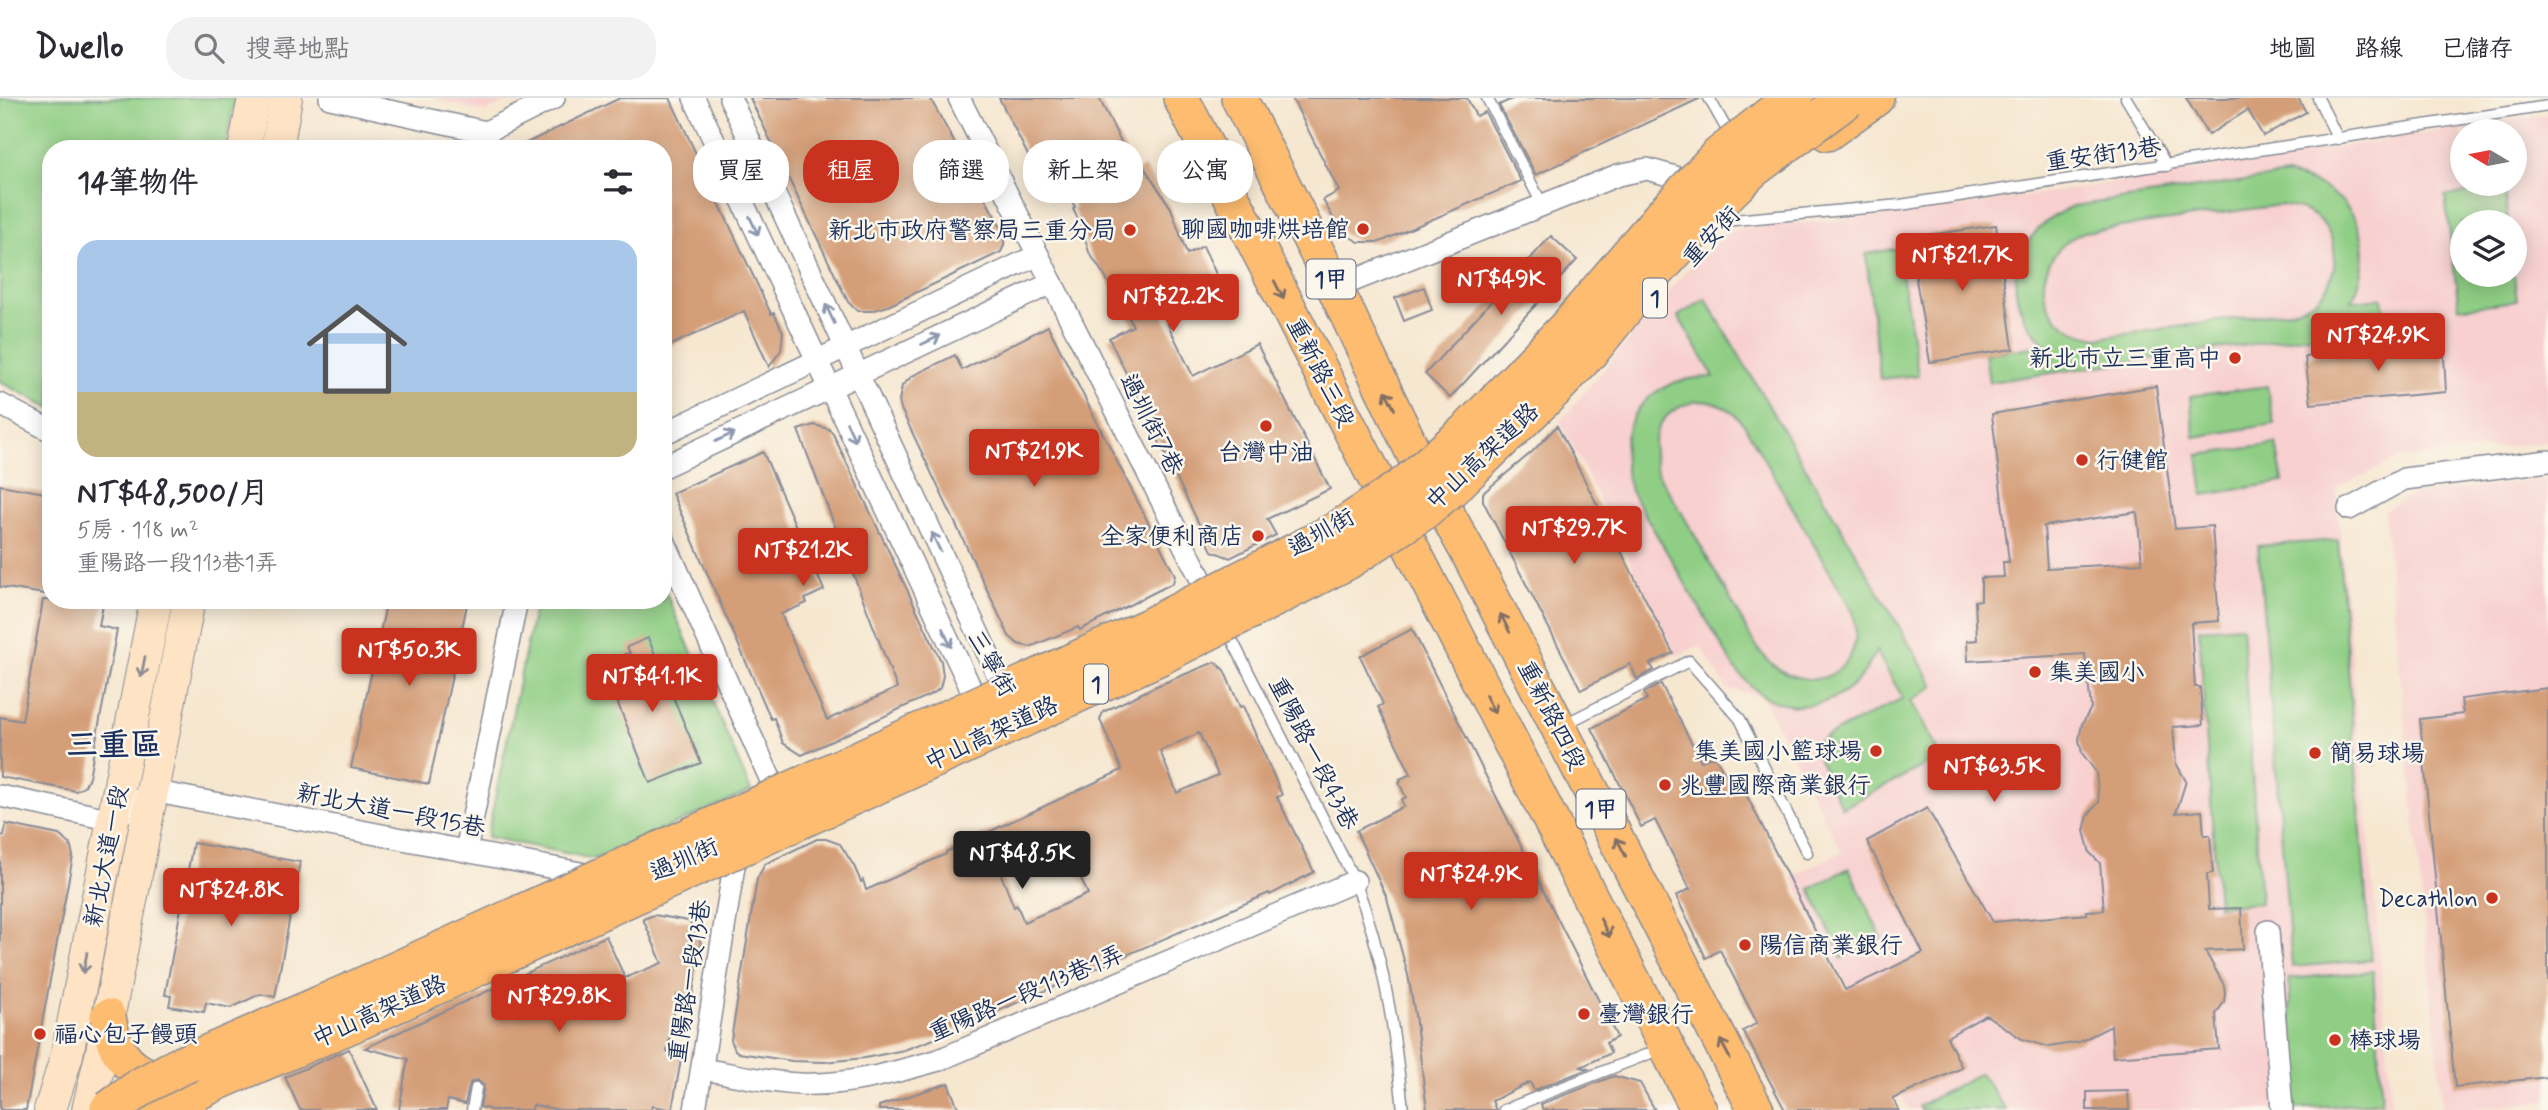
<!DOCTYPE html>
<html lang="zh-TW">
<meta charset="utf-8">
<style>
:root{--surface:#fff;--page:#f2f2f3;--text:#2b2b33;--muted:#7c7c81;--line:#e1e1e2;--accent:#c8321e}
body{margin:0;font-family:Mynerve,"LXGW WenKai TC",sans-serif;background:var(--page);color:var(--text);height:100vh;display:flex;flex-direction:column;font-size:26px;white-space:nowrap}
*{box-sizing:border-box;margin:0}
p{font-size:23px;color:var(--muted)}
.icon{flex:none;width:38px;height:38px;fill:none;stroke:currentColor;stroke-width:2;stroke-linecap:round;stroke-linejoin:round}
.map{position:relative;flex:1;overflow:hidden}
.sheet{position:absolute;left:42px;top:42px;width:630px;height:469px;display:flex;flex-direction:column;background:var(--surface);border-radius:28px;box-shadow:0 4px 18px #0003}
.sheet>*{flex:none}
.banner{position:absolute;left:693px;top:42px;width:665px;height:63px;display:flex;gap:14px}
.needle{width:46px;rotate:280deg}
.tools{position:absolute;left:2450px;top:21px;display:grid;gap:14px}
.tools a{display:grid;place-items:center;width:77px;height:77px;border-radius:50%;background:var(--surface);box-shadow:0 4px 18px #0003;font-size:35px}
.price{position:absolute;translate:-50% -60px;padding:0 16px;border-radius:7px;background:var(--accent);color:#fff;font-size:23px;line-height:46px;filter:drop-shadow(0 2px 4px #0008)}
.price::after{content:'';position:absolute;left:50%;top:42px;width:21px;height:16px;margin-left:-10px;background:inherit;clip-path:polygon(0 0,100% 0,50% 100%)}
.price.active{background:#222;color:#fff}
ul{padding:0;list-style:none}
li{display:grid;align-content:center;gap:14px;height:371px;padding:0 35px}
li span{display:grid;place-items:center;height:217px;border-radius:21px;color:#555}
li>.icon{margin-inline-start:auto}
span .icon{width:126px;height:126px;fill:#fffc;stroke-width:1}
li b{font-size:30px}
h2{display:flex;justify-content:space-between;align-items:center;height:84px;padding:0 35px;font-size:30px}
.pill{padding:0 24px;border-radius:28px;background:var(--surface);box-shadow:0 4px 18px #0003;font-size:24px;line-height:63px}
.pill.active{background:var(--accent);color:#fff}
header{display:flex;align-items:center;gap:42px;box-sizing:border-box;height:98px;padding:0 35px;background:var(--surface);border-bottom:2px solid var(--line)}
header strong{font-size:33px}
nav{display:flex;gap:38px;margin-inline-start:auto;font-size:24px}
.search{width:490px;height:63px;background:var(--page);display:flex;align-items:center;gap:18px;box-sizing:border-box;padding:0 24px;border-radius:28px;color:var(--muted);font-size:26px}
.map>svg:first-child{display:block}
.built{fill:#f7d0cf;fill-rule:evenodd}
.green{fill:#8fce84;stroke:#557e71;stroke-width:2;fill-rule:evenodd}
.building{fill:#d49e78;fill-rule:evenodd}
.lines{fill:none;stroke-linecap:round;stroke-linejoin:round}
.lane-casing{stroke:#888b97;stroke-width:13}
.street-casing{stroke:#888b97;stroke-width:24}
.secondary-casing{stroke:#888b97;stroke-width:34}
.primary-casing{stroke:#888b97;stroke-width:38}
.highway-casing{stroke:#888b97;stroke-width:41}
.lane{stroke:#fff;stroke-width:10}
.street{stroke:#fff;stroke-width:21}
.secondary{stroke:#fee4c5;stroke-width:32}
.primary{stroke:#fdbc6f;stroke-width:35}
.highway{stroke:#fdbc6f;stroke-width:38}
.highway-bridge-casing{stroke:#888b97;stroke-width:41;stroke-linecap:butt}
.highway-bridge{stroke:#fdbc6f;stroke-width:38}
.oneway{stroke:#8d97ae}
.oneway2{stroke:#816e66}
.oneway3{stroke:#8c8a92}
.poi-dot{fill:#c8321e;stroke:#fbf7ec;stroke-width:2.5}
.labels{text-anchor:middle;stroke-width:5;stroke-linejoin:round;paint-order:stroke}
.shield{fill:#fbf7ec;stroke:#5e6b89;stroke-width:2}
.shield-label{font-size:23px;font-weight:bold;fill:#1b2f5e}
.street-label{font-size:24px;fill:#1b2f5e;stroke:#fbf7ec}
.poi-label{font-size:24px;fill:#1b2f5e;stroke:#fbf7ec;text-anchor:start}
.district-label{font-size:32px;font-weight:bold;fill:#1b2f5e;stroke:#fbf7ec}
</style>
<header>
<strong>Dwello</strong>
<div class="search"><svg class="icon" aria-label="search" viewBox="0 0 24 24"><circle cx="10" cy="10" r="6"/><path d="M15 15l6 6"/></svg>搜尋地點</div>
<nav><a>地圖</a><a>路線</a><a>已儲存</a></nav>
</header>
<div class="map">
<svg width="2548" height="1012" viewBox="0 0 2548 1012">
<rect width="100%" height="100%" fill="#fbf7ec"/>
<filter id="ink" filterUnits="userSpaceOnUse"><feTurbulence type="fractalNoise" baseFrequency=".0143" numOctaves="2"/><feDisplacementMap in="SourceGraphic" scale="14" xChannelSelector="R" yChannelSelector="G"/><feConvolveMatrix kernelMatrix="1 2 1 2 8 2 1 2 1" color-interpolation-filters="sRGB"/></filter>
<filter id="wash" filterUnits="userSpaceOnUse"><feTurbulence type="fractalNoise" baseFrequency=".00686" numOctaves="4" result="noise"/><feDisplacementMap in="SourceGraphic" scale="28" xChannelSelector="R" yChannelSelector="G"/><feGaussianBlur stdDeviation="1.57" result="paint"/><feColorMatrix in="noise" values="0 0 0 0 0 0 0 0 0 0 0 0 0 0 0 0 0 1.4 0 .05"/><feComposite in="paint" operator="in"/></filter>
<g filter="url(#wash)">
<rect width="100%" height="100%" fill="#f6e7d0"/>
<!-- built -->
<g class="built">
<path d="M431,0H514L485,14Z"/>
<path d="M2548,16V344L2400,360L2336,390L2379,850L2392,1012H1909L1792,778L1842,754L1762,598L1727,591L1700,547L1677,558L1560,323L1689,170L1720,140L1738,130L1925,114ZM2462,33H2515V86H2462ZM2462,124H2515V177H2462Z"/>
<path d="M2548,381V1003L2469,1012H2443L2384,413L2413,396Z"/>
</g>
<!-- green -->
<g class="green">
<path d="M0,0H235L225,51H51V310L0,284Z"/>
<path d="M2287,77C2354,90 2381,141 2352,203L2382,200L2386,227L1989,284L1985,256L2045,247C2036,236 2026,227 2021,212C2003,165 2032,126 2073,108ZM2280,107C2293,109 2305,111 2316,119C2342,140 2340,182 2315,202C2307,208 2299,210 2289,213L2098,240C2087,238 2076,235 2067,229C2027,201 2043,150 2084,134Z"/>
<path d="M2504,89L2508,124H2462V177H2514L2517,203L2459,210L2445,98Z"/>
<path d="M1898,150L1918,277L1880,281L1866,156Z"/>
<path d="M1706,201L1934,588L1911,603L1941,659L1842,710L1812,646L1903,600L1876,553C1871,562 1867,573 1859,581C1838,606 1799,615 1769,601C1755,594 1746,583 1736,572L1631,393C1609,327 1645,278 1714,279L1678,218ZM1697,303C1720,303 1732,311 1745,328L1853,514C1857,532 1858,549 1846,564C1822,593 1784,581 1763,557C1751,544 1744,526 1736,511C1710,467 1687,419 1658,377C1647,340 1657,313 1697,303Z"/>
<path d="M2267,288L2274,326L2194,339L2190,298Z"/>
<path d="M2276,346L2283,384L2203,397L2198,357Z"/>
<path d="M2338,442L2371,862L2292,869L2258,448Z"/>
<path d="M663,488L751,693L594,761L487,739L536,502H663Z"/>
<path d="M2242,528L2261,805L2218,808L2199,531Z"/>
<path d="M1849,770L1881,839L1842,860L1810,791Z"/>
<path d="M2373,873L2382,1004L2295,1011L2289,881Z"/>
<path d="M1980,975L2006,1012H1921L1919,1008Z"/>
</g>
<g id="blocks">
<!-- building -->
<g class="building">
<path d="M620,0H670L771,216L774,215L783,234L781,252L769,269L744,213L663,251V51H514Z"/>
<path d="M750,0H930L1004,135V147L1001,154L888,208L871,213H857L848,204Z"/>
<path d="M999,0H1099L1136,74L1144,69L1171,110L1187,156L1203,148L1217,178L1194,191L1191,186L1157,204L1193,278L1257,246L1330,391L1267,421L1276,437L1230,460L1212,453L1109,240L1133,228L1115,191H1113L1089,154L1081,127L1073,111L1075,109L1056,73L1040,81Z"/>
<path d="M1292,0H1467L1476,18L1485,14L1521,83L1380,144H1359L1341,134L1323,102L1339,93Z"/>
<path d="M1514,0H1701L1536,77L1499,7Z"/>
<path d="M2186,0H2298L2306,14L2263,38L2248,12L2208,37Z"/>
<path d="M1996,127L2013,251L1930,264L1909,140Z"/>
<path d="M1551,138L1577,162L1450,300L1425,276Z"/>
<path d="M1424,189L1432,212L1404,223L1395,200Z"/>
<path d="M1048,228L1175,477L1173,485L1169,487L1080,532L1078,529L1030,549L1018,546L1009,538L901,311L899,303L902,288L912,278L955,257L962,272Z"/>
<path d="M2443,241L2446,294L2311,306L2305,259Z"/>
<path d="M2156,288L2175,431L2212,428L2219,523L2191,525L2195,589H2200L2203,627L2173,629L2176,665L2186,683L2176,715L2202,713L2204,737H2210L2213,775L2207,776L2209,811L2241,810L2243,851L2205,853L2224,887L2225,895L2224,904L2216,916L2219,951L2113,959L2111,928L2079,944L2049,949L2022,941L1986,917L1947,939L1962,970L1893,1001L1899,1012H1785L1743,933L1757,925L1720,852L1706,860L1676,798L1690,791L1655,722L1641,729L1592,630L1647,601L1644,595L1661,586L1701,663L1715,658L1732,688L1740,684L1845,892L1923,855L1867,743L1927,710L1993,824L2087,816L2086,813L2104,812L2100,765L2090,755L2084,733L2088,717L2099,704L2096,674L2082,655L2079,642L2082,626L2091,610L2085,556L1968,563L1967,543L1977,542L1975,503L1981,502V480L2004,479L2003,464H2009L1992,316ZM2137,414L2142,465L2047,470L2044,428Z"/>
<path d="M814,327L829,331L833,336L941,563L943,578L940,590L934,595L802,657L783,645L774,620L771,621L672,395L763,354L824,492L805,501L807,505L781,516L827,622L897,590L798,332Z"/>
<path d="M1557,328L1673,555L1650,566L1654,572L1637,581L1630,566L1581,592L1483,403V395L1532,354Z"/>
<path d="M0,387L51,396V497L0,489Z"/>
<path d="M43,502H104L99,528L117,532L89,679L85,688L76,693L0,679V619L22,623Z"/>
<path d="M387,502H468L429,686L351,670Z"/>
<path d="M1412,531L1617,939L1606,945L1611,955L1581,969L1588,971L1534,992L1530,984L1492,1003L1496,1012H1427L1415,917L1408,877L1387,800L1356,733L1404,708L1401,702L1406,699L1399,685L1401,683L1400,681L1411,676L1378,609L1383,606L1360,558Z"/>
<path d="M648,540L701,665L650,685L604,571L628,562L625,556L630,555L627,549Z"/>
<path d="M1215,564L1224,572L1240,609L1243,608L1282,697L1277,699L1314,774L1270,797L1269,795L934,941L904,952L865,960L824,964L792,963L739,955L735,952L731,942L757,781L765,766L817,741H826L840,746L854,768L861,784L863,782L866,792L946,756V754L1122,672L1100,622L1103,614L1154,589ZM1199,635L1218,677L1177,695L1160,653ZM1069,755L1088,796L1024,824L1017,807L1014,809L1000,774L1033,759L1037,767L1039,766L1041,769Z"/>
<path d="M2548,590V979L2455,989L2420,621L2463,616L2461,601Z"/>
<path d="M6,726L59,737L70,746L73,758L26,1012H0V737L4,738Z"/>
<path d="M193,745L300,764L275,899L260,896L231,910L206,905L204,914L169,908L171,898L165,897Z"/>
<path d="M654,817L688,823L697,832L701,846L692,900L677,897L667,954L682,956L672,1012L652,1008L651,1012H560L533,1007L532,1012H491L480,1009L484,988L477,982L470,985L465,1006L448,1002L446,1012H399L408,961L365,950L606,838L625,880L662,865L643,821Z"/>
<path d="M349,951L377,1012H300L285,979Z"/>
<path d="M1614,978L1640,985L1655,1012H1543L1541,1006Z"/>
<path d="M948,985L959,1012H879V1008Z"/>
<path d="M2128,993L2129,1012H2087V994Z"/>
</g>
</g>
</g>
<g filter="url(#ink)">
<use href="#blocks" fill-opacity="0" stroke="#888b97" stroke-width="2"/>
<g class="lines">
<defs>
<g id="lane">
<path d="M1487,0L1542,106"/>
<path d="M1709,0L1727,32"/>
<path d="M2126,0L2167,68"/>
<path d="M2318,0L2338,41"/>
<path d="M1716,116L1723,123L1900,107L2548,8"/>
<path d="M1226,530L1355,783C1384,857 1395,934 1403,1012"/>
<path d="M1561,628L1689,563L1740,621L1807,755"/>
<path d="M472,1012L476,990"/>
<path d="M1504,1012L1661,951"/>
</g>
<g id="street">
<path d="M330,0L486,34"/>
<path d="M694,0L973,595L986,613"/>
<path d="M730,0L1000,582L995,604"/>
<path d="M959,0L1204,487"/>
<path d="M486,34L554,0"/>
<path d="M1335,190L1618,77L1647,71L1679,80"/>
<path d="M0,306L51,333"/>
<path d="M663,336L1038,157"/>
<path d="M663,369L1052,185"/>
<path d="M2349,411L2404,381L2548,363"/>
<path d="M663,440L773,687L764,705"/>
<path d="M0,698L113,722L152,693L580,775L594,781"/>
<path d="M466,753L517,502"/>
<path d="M2268,833L2282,1012"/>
<path d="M702,971C734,976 768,985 800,986C847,988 893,975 939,962L1355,783"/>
<path d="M695,1012L734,768L743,746"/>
</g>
<g id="secondary">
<path d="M244,51L254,0"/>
<path d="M277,51L286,0"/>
<path d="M50,1012L67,957L156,502"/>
<path d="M88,1012L101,958L189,502"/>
</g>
<g id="primary">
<path d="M1181,0L1699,1012"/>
<path d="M1239,0L1335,190L1418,364L1468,454L1756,1012"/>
<path d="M1827,35L1876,0"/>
<path d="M108,919C112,942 119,963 142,975C154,981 168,980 180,984"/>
</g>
<path id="highway" d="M159,1012L217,983"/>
</defs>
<!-- lane casing -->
<use href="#lane" class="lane-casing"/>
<!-- street casing -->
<use href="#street" class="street-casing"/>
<!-- secondary casing -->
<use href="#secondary" class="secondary-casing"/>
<!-- primary casing -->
<use href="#primary" class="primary-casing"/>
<!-- highway casing -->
<use href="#highway" class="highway-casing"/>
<!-- lane -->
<use href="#lane" class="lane"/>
<!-- street -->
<use href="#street" class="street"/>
<!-- secondary -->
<use href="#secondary" class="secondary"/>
<!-- primary -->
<use href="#primary" class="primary"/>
<!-- highway -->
<use href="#highway" class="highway"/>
<defs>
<g id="highway-bridge">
<path d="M217,983L360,922L1159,558L1346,463L1420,415L1453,388L1554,291L1593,249L1642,188L1727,95L1752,71L1848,0"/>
<path d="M109,1012L142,988L176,970L348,895L1148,530L1337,433L1407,386L1470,331L1570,227L1661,120L1718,59L1793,0"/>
</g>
</defs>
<!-- highway-bridge casing -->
<use href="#highway-bridge" class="highway-bridge-casing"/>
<!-- highway-bridge -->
<use href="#highway-bridge" class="highway-bridge"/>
</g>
<!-- one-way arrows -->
<defs><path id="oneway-shaft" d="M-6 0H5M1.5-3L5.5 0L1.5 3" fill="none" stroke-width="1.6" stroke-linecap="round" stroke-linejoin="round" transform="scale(1.75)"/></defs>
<g class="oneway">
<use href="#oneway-shaft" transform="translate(754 128) rotate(65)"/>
<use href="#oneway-shaft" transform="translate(830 216) rotate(-115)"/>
<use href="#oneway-shaft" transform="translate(931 242) rotate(-25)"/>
<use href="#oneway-shaft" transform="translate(851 334) rotate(65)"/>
<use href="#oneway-shaft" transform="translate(725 339) rotate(-25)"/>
<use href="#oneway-shaft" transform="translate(936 444) rotate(-115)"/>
<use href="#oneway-shaft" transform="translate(947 540) rotate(65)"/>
</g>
<g class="oneway2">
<use href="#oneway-shaft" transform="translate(1279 192) rotate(63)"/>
<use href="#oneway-shaft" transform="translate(1390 302) rotate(-116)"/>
<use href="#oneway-shaft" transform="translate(1505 525) rotate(-117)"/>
<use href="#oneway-shaft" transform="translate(1490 606) rotate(63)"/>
<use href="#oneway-shaft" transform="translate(1621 749) rotate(-117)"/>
<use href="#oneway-shaft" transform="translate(1605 830) rotate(63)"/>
<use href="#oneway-shaft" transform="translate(1725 951) rotate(-118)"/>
</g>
<g class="oneway3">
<use href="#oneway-shaft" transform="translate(143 569) rotate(101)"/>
<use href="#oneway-shaft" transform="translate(85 865) rotate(101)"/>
</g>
</g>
<!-- markers -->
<g class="poi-dot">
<circle cx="1363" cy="131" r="7"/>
<circle cx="1130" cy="132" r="7"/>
<circle cx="2235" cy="260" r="7"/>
<circle cx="1266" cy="328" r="7"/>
<circle cx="2082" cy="362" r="7"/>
<circle cx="1258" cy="438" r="7"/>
<circle cx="2035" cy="574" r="7"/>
<circle cx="1876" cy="653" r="7"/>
<circle cx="2315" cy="655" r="7"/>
<circle cx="1665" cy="687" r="7"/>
<circle cx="2492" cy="800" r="7"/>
<circle cx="1745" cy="847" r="7"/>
<circle cx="1584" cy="916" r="7"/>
<circle cx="40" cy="936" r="7"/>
<circle cx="2335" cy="942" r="7"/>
</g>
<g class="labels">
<!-- shield labels -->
<g class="shield">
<rect x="1306.5" y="161.5" width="49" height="39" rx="5"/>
<rect x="1643" y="180.5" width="24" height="39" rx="5"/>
<rect x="1084" y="566.5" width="24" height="39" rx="5"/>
<rect x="1576.5" y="691.5" width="49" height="39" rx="5"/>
</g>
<g class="shield-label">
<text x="1331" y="189">1甲</text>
<text x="1655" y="208">1</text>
<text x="1096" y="594">1</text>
<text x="1601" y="719">1甲</text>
</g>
<!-- street labels -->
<g class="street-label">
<text transform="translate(2103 56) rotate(-8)" y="8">重安街13巷</text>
<text transform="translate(1711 138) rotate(-47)" y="8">重安街</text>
<text transform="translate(1321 274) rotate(63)" y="8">重新路三段</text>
<text transform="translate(1152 326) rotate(63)" y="8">過圳街7巷</text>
<text transform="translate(1482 358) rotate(-43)" y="8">中山高架道路</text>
<text transform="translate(1321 434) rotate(-30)" y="8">過圳街</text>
<text transform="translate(992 565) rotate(60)" y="8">三寧街</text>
<text transform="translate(1552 617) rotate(63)" y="8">重新路四段</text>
<text transform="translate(991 635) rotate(-25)" y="8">中山高架道路</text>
<text transform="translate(1314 655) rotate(63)" y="8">重陽路一段43巷</text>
<text transform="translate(391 712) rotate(11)" y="8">新北大道一段15巷</text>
<text transform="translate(106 758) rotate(-79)" y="8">新北大道一段</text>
<text transform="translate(684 761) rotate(-24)" y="8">過圳街</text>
<text transform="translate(689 883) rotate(-81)" y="8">重陽路一段13巷</text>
<text transform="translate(1026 895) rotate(-23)" y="8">重陽路一段113巷1弄</text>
<text transform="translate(379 913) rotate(-24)" y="8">中山高架道路</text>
</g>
<!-- poi labels -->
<g class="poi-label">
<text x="1349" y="139" text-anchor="end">聊國咖啡烘培館</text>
<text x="1116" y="140" text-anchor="end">新北市政府警察局三重分局</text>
<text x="2221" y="268" text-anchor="end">新北市立三重高中</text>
<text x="1266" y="362" text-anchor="middle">台灣中油</text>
<text x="2096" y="370">行健館</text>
<text x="1244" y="446" text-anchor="end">全家便利商店</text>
<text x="2049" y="582">集美國小</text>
<text x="1862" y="661" text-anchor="end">集美國小籃球場</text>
<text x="2329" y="663">簡易球場</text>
<text x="1679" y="695">兆豐國際商業銀行</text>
<text x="2478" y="808" text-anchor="end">Decathlon</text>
<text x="1759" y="855">陽信商業銀行</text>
<text x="1598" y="924">臺灣銀行</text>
<text x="54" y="944">福心包子饅頭</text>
<text x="2349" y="950">棒球場</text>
</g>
<!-- district labels -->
<g class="district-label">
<text x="114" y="657">三重區</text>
</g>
</g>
</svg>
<div class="tools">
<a><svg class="needle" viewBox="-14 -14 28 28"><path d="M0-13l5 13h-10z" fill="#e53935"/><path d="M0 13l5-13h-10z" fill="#7c7c81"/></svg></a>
<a><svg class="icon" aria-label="layers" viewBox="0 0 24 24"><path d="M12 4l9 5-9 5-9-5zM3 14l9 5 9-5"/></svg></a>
</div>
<b class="price" style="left:1962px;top:195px">NT$21.7K</b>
<b class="price" style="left:1501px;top:219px">NT$49K</b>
<b class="price" style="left:1173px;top:236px">NT$22.2K</b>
<b class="price" style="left:2378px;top:275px">NT$24.9K</b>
<b class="price" style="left:1034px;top:391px">NT$21.9K</b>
<b class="price" style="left:1574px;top:468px">NT$29.7K</b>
<b class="price" style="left:803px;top:490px">NT$21.2K</b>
<b class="price" style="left:409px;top:590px">NT$50.3K</b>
<b class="price" style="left:652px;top:616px">NT$41.1K</b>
<b class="price" style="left:1994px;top:706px">NT$63.5K</b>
<b class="price active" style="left:1022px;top:793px">NT$48.5K</b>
<b class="price" style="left:1471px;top:814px">NT$24.9K</b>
<b class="price" style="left:231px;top:830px">NT$24.8K</b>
<b class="price" style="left:559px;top:936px">NT$29.8K</b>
<div class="banner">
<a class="pill">買屋</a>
<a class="pill active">租屋</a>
<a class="pill">篩選</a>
<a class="pill">新上架</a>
<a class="pill">公寓</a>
</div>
<section class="sheet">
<h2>14筆物件<svg class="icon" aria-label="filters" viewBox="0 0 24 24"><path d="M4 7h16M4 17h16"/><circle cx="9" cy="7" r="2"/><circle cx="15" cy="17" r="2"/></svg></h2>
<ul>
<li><span style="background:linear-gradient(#a9c7e8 70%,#c2b280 0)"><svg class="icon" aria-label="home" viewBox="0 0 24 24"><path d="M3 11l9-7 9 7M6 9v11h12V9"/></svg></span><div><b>NT$48,500/月</b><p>5房 · 118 m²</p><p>重陽路一段113巷1弄</p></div></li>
</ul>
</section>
</div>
